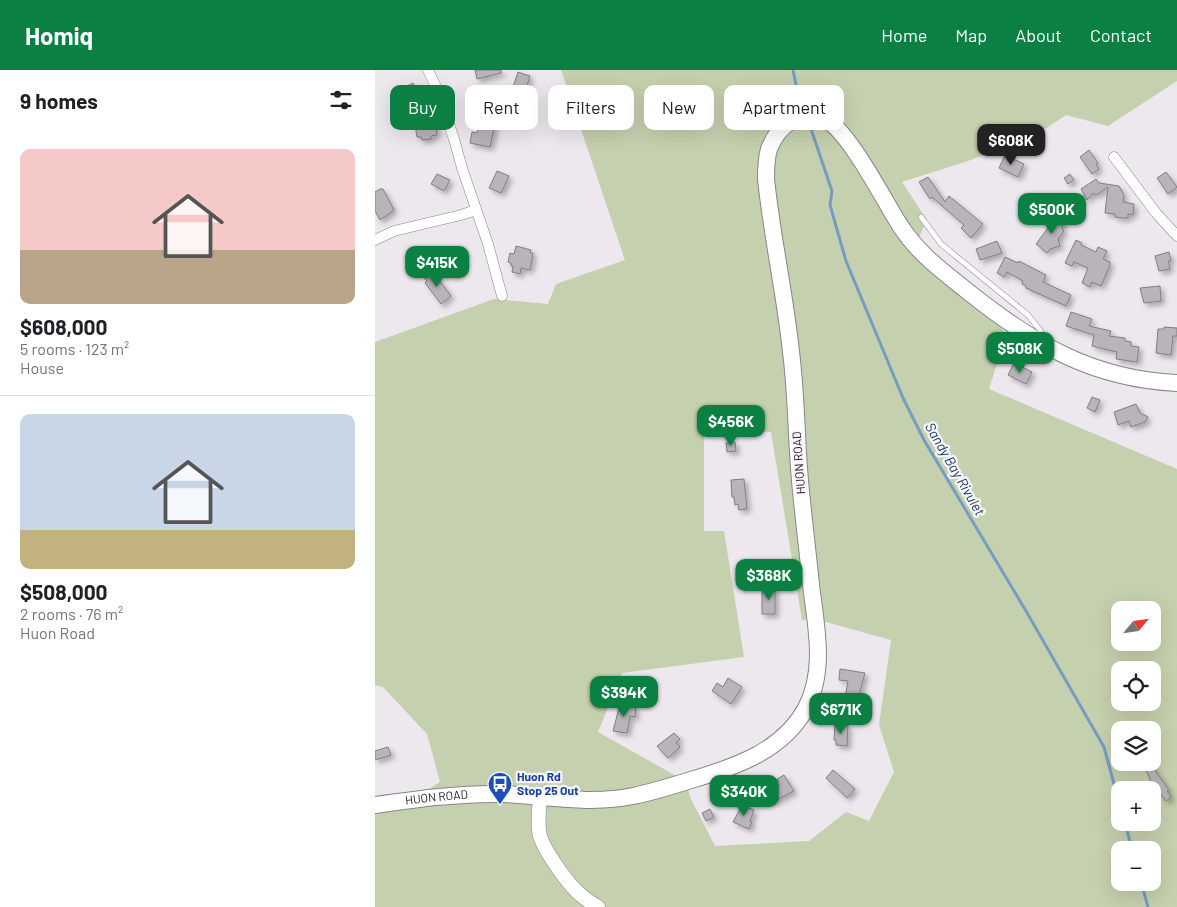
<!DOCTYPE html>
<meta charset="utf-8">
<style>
:root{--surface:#fff;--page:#f2f2f2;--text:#202124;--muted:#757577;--line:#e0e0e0;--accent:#0b8043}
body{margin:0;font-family:Barlow,sans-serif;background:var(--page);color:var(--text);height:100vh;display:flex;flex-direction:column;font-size:19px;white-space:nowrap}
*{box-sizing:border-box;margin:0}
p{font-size:16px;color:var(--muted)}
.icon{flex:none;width:28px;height:28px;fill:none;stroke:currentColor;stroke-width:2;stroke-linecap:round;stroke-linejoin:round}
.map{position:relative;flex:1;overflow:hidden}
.sheet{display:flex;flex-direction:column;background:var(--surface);width:375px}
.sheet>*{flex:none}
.banner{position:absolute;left:15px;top:15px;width:475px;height:45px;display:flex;gap:10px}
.needle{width:32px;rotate:61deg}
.controls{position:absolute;left:736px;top:531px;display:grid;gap:10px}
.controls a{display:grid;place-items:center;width:50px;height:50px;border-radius:10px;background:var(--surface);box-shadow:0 5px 20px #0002;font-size:25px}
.price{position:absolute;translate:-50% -42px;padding:0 11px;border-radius:10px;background:var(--accent);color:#fff;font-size:16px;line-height:32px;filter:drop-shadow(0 1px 2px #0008)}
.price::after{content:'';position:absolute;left:50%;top:30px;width:15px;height:11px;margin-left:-8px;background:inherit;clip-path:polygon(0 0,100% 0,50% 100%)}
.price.selected{background:#222;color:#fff}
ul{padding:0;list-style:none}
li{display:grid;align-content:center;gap:10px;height:265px;padding:0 20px}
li+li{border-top:1px solid var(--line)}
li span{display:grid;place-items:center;height:155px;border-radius:10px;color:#555}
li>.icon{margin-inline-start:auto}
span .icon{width:90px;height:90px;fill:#fffc;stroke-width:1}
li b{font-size:21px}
h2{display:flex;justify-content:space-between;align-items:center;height:60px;padding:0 20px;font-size:21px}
.pill{padding:0 18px;border-radius:10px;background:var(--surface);box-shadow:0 5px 20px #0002;font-size:18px;line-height:45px}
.pill.selected{background:var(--accent);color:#fff}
header{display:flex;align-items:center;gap:30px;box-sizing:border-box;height:70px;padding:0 25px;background:var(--accent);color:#fff}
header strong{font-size:24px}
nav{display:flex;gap:28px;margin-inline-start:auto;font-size:18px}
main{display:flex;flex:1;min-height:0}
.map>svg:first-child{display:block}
.green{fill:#c5d0ae;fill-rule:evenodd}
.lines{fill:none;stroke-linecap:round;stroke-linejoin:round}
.stream{stroke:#759dc0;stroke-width:3}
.building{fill:#b8b4ba;stroke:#817e83;filter:url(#shadow)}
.lane-casing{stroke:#89858b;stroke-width:6}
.street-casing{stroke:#89858b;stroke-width:11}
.secondary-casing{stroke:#89858b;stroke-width:15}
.primary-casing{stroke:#89858b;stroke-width:18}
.lane{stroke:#fff;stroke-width:5}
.street{stroke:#fff;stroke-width:10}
.secondary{stroke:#fff;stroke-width:14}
.primary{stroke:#fff;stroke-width:16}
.labels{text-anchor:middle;stroke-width:4.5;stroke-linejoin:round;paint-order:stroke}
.street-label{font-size:12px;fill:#252426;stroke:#f9f5fb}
.transit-label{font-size:12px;font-weight:bold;fill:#164399;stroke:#f9f5fb;text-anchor:start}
.water-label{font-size:14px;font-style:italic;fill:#0b3c5f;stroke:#f9f5fb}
</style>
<header>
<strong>Homiq</strong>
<nav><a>Home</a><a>Map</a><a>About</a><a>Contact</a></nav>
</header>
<main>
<section class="sheet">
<h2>9 homes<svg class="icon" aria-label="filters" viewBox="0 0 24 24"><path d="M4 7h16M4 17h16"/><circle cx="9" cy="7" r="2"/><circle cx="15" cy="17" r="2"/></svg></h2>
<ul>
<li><span style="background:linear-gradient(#f6c9c9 65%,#b9a48a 0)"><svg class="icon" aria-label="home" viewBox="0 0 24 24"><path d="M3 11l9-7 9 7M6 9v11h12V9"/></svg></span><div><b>$608,000</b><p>5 rooms · 123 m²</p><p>House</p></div></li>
<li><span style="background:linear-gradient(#c9d6e8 75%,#c2b280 0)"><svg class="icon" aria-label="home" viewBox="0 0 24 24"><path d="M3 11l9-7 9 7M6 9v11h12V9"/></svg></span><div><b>$508,000</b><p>2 rooms · 76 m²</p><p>Huon Road</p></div></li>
</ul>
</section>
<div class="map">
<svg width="802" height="837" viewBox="0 0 802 837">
<defs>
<filter id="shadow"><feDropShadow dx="3.5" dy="3.5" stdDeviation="2.5" flood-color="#0004"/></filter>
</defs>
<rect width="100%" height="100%" fill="#ece8ee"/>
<!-- green -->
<path class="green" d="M186,0H802V11L733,56L691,45L658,67L590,92L527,112L552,150L540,176L611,236L631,265L614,319L802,399V837H0V730H37L65,712L52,664L8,617L0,615V272L119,229L173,234L181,214L250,190ZM329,356L396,362L427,550L440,549L516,570L504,655L519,702L494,751L471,742L434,771L340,776L315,727L312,712L223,662L247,603L369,587L349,461H329ZM745,540H778V572H745ZM745,600H778V632H745ZM745,660H778V692H745ZM745,720H778V752H745ZM745,780H778V812H745Z"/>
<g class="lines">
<!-- stream -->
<g class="stream">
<path d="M418,0L423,24"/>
<path d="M435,56L457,121L455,135L471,191L528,328L549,370L651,541L729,677L745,736"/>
<path d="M750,752L757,780"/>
<path d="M766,812L773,837"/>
</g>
</g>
<!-- building -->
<g class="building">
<path d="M100,0H126V3L102,9Z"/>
<path d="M143,2L155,6L147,30L135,26Z"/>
<path d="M38,13L46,29L40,31L41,35L29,40L23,24L32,21L30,17Z"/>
<path d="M108,42L122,44L115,77L95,73L97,62L102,63Z"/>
<path d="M54,43L55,52L60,51L62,65L56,66V69L47,70L46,67H42L40,55L45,54L44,45Z"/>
<path d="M714,80L723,93L721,94L724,99L717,104L705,87Z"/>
<path d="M630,85L649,94L643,107L624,98Z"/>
<path d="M122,101L134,106L126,123L114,118Z"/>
<path d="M791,102L802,117L793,124L782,108Z"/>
<path d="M62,104L75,110L69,121L56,114Z"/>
<path d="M695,104L699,110L693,114L689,108Z"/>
<path d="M553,107L570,132L574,126L608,154L596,168L586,158L589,155L557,127L555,129L544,112Z"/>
<path d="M721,109L724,113L744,116L749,125L748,132L759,134L758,145L753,144V148H748L740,147V144L730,143L733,117L721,125L718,123L712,130L706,119Z"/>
<path d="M5,119H8L19,140L5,150L0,141V122Z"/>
<path d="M686,146L688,151L687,159L689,161L683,169L685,176L675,179L672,183L661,174L681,147Z"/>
<path d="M701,170L707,173L706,175L721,182L723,177L732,181L728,189L735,192V195L726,216L717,212L715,217L707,213L713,198L699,192L697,196L690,193Z"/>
<path d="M622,171L627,183L605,190L601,179Z"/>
<path d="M141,176L156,180L155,183H158L155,200L146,198L145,204L137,202L138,196H136V193L133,192L135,183L139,184Z"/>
<path d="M794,182L796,191H793L795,199L784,201L780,186Z"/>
<path d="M630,187L643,193L644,191L671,205L668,212L696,225L691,236L651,218V216L647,214L648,211L632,202L629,207L622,203Z"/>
<path d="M58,202L76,226L66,234L50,213L52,211L49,208Z"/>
<path d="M785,216L786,231L769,233L765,218Z"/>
<path d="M696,242L717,249L714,256L736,261L734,266L750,268V271L756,272V276L764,277L762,292L741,289L742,282L717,276L719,265L691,256Z"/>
<path d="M789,257L802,258V266H798L796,285L781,283L783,259H789Z"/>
<path d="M639,293L657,302L651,314L633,305Z"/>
<path d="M717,327L725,330L720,342L712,338Z"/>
<path d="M761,334L765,343L773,347L770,352L756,357L754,351L743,355L739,342Z"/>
<path d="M360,372L361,381L352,382L351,373Z"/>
<path d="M369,409L372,439L364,440L363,434L360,435L359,427H357L356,410Z"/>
<path d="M400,517V544H387V518Z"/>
<path d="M465,599L490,603L481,636L469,634L473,611L464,610Z"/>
<path d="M353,608L367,617L356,634L337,621L342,613L348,617Z"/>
<path d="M245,634L261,637L260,647L255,646L252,663L238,661Z"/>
<path d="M460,654L473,655L472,676L461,675V670H459Z"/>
<path d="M299,663L305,669L301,673L305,677L293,688L282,676Z"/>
<path d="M13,677L16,685L0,690V681Z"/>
<path d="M774,692L794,720L792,721L796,727L791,731L776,711L768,693Z"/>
<path d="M458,700L480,719L472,728L451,708Z"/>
<path d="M409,705L419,721L398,732L392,721L399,717L397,715L404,711L402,709Z"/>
<path d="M367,735L379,740L375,751L377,752L374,759L358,752Z"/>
<path d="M335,739L339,747L331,751L327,743Z"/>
</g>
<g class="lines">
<defs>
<path id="lane" d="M546,147L566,174L653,245L665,260L668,269"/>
<g id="street">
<path d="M53,0L61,17L79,69L87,98L113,174L127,226"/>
<path d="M739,87L781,143L802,166"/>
<path d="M0,170L19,161L86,145L101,140"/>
</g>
<path id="secondary" d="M165,727C164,740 162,754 165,766C170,782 194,816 207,826C212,830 218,834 223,837"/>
<g id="primary">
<path id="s1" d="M0,735C42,729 86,723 129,724C172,726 215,735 258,726C278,722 297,716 316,710C360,697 408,681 431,638C451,600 441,556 436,515C433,484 429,453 426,421C421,375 422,328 416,282C410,224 397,167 391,109C391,99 391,89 394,79C403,56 425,37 450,49C475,62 509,131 526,157C543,183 567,201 591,220C657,273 716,309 802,313"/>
</g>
</defs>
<!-- lane casing -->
<use href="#lane" class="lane-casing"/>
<!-- street casing -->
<use href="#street" class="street-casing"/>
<!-- secondary casing -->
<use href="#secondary" class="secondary-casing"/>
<!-- primary casing -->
<use href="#primary" class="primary-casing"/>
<!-- lane -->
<use href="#lane" class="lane"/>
<!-- street -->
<use href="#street" class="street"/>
<!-- secondary -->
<use href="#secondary" class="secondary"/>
<!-- primary -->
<use href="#primary" class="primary"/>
</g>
<!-- icons -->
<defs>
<symbol id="bus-pin" viewBox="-11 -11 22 30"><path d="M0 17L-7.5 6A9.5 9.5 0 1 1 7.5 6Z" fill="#1a4fb4" stroke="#f9f5fb"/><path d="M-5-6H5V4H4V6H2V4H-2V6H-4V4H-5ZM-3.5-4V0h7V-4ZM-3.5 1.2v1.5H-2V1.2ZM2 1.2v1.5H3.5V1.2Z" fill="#fff"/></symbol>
</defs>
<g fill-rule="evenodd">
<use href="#bus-pin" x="111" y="700" width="28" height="38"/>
</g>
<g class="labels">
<!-- street labels -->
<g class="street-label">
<text transform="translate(424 393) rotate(-94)" y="4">HUON ROAD</text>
<text dy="4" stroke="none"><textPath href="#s1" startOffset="62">HUON ROAD</textPath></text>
</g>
<!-- transit labels -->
<g class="transit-label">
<text x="142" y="711">Huon Rd<tspan x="142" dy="14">Stop 25 Out</tspan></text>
</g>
<!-- water labels -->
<g class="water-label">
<text transform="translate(580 399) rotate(60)" y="5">Sandy Bay Rivulet</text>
</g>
</g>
</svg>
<div class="controls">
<a><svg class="needle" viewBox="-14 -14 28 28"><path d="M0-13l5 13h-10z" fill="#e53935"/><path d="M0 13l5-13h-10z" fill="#757577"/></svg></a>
<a><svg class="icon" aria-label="locate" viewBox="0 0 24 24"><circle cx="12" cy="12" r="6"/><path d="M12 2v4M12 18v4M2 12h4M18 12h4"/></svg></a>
<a><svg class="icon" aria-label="layers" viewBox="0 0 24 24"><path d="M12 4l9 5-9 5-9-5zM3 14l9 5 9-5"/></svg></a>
<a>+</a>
<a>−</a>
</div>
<b class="price selected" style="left:636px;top:96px">$608K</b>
<b class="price" style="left:677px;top:165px">$500K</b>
<b class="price" style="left:62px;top:218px">$415K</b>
<b class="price" style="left:645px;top:304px">$508K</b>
<b class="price" style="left:356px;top:377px">$456K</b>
<b class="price" style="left:394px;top:531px">$368K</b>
<b class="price" style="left:249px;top:648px">$394K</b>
<b class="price" style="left:466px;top:665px">$671K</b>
<b class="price" style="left:369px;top:747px">$340K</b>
<div class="banner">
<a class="pill selected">Buy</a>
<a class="pill">Rent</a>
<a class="pill">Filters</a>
<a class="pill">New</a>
<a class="pill">Apartment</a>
</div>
</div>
</main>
